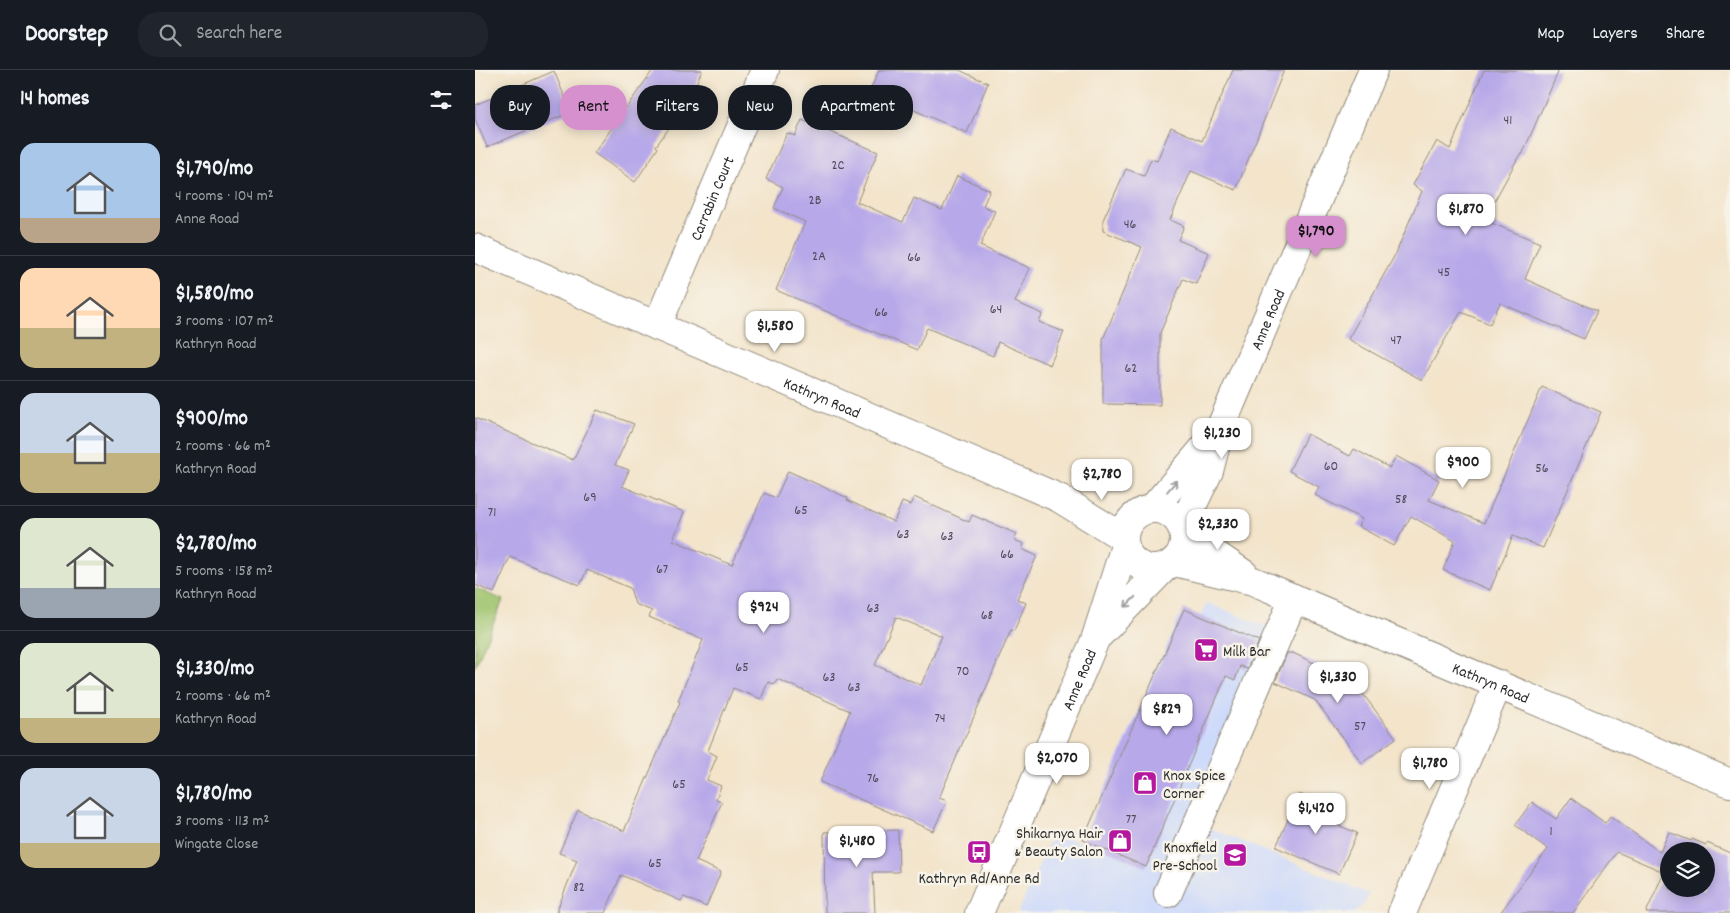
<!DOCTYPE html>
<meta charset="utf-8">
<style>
:root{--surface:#171b24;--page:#20242c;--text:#f1f3f6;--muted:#9ea1a6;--line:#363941;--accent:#d690ce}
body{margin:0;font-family:Dekko,sans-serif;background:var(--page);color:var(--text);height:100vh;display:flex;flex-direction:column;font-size:19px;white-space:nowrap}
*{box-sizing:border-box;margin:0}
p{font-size:16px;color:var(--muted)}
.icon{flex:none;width:28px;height:28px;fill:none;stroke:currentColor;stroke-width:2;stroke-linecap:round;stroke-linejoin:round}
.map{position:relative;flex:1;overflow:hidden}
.details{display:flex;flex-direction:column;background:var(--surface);width:475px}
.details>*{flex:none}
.hud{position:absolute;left:15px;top:15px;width:475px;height:45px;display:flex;gap:10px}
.controls{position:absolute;left:1185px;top:772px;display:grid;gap:10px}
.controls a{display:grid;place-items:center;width:55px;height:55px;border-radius:50%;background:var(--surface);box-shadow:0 2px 12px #0003;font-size:25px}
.price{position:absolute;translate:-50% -42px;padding:0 11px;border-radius:10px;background:#fff;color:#222;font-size:16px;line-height:32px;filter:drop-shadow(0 1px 2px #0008)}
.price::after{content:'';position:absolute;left:50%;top:30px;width:15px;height:11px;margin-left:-8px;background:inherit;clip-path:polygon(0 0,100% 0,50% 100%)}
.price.active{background:var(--accent);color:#111}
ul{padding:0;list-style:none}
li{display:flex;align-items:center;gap:15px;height:125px;padding:0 20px}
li+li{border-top:1px solid var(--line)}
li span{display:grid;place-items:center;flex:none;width:140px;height:100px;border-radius:15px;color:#555}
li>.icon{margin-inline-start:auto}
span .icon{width:60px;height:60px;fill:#fffc;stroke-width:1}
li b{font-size:21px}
h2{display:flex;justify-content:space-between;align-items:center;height:60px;padding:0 20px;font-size:21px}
.tag{padding:0 18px;border-radius:20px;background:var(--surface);box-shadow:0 2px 12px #0003;font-size:18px;line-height:45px}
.tag.active{background:var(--accent);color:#111}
header{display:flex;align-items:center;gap:30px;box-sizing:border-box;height:70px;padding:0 25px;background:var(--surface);border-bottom:1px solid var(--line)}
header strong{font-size:24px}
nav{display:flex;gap:28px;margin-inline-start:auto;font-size:18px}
.search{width:350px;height:45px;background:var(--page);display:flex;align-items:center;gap:12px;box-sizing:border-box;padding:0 18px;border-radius:20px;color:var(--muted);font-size:19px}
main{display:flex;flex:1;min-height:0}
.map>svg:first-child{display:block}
.built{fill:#cedafa}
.green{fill:#a0c56f;stroke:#66784d}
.building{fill:#b7a8e9;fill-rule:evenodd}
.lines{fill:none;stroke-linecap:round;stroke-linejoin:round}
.minor-casing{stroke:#8f887a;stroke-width:30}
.minor{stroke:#fff;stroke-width:28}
.oneway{stroke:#a0a0a0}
.labels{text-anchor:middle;stroke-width:5;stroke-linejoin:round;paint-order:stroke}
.number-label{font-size:14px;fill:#4e4a5a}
.street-label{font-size:16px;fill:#2b2b2b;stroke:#f7f3e8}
.poi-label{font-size:16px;fill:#2b2b2b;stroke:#f7f3e8;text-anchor:start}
</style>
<header>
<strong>Doorstep</strong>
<div class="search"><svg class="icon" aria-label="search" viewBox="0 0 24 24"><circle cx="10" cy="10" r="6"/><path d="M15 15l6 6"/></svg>Search here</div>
<nav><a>Map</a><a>Layers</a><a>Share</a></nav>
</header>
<main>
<section class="details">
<h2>14 homes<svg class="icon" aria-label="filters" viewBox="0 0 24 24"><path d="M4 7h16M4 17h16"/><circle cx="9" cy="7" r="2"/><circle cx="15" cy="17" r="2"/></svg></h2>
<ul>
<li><span style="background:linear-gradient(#a9c7e8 75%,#b9a48a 0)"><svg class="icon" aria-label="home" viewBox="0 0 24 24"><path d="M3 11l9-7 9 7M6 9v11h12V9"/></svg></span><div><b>$1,790/mo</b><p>4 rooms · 104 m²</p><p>Anne Road</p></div></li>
<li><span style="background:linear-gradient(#ffd9b3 60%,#c2b280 0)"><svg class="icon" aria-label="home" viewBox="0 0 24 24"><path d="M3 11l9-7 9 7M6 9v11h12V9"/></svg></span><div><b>$1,580/mo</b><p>3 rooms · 107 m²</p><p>Kathryn Road</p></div></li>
<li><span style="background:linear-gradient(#c9d6e8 60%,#c2b280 0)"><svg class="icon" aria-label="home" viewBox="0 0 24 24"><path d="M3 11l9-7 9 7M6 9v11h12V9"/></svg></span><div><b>$900/mo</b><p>2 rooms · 66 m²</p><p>Kathryn Road</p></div></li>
<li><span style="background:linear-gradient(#dfe7d0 70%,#9aa5b1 0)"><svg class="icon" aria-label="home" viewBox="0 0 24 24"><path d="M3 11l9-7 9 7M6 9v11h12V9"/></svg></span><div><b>$2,780/mo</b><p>5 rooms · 158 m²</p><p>Kathryn Road</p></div></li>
<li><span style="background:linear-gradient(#dfe7d0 75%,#c2b280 0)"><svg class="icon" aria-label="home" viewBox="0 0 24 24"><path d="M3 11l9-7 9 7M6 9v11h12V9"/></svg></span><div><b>$1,330/mo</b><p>2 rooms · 66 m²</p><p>Kathryn Road</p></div></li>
<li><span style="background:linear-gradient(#c9d6e8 75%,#c2b280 0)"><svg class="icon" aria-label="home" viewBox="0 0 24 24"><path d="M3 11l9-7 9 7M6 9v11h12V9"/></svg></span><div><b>$1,780/mo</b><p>3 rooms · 113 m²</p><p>Wingate Close</p></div></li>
</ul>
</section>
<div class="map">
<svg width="1255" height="843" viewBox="0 0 1255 843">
<rect width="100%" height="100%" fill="#f7f3e8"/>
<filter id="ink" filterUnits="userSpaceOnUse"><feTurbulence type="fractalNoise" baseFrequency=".02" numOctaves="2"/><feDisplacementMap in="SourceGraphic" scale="10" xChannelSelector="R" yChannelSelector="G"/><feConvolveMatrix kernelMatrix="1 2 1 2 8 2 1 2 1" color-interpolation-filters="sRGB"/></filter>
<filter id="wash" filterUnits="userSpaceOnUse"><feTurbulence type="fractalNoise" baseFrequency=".0096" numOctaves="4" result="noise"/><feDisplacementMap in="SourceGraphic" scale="20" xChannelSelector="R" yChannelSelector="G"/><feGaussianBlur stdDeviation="1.12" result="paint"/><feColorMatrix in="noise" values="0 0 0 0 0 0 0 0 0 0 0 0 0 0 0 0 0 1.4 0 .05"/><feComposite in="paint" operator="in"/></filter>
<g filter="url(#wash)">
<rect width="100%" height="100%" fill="#f3e4ca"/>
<!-- built -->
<path class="built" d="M732,533L815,566L733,757L894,824L890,833L880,843H543L578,762L606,773L704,547L715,542L726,546Z"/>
<!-- green -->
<path class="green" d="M0,518L28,530L0,597Z"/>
<g id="blocks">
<!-- building -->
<g class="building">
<path d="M178,0H227L210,40L208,39L181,76L183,78L160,112L119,83Z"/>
<path d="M404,0H484L513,13L492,63L395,21Z"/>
<path d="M758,0H809L761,120L716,101L695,150L709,156L703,170L734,183L721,214L708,209L685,263V335L628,334V269L667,177L628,161V150L651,99L669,106L676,89L682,91L696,57L727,71Z"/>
<path d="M1009,0H1084L1047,85L1045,84L1009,150L1065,173L1050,209L1122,241L1109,269L1025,233L1015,254L986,242L947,310L873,269L921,183L947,121L938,115L962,71L975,79Z"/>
<path d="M79,1L96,42L12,77L0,49V35Z"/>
<path d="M327,50L403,82L382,132L428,152L439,128L467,140L482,106L515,120L508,136L520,141L505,176L555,198L540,232L568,244L564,252L589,262L575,295L523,272L518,286L452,258L442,280L301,220L330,152L299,138L308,117L291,109L312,63L320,66Z"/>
<path d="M1067,317L1126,342L1068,478L1038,466L1015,520L968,500L980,471L936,446L919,476L883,456L887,449L840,425L844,417L814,401L832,364L875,386L879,379L915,398L921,386L964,410L954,430L1009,453Z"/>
<path d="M122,340L159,354L140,395L154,400L147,416L209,442L198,470L257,495L289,423L301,428L313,401L373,428L372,430L419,452L427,432L435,435L439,427L494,452L497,445L542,464L539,470L549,474L547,479L562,486L542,529L551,533L539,561L536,560L464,728L472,731L458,761L345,712L375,641L302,609L299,614L293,612L286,629L258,618L233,681L242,686L232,710L246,716L241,729L247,732L221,791L246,802L231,837L209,827L206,831L146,805L130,843H81L102,790L84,783L103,740L149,761L205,632L203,631L228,570L174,547L177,541L160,534L155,518L112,500L105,515L35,487L19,523L0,515V348L98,390ZM421,547L467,566L446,615L400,595Z"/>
<path d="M709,539L784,571L772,599L765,596L760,610L751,606L671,797L608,770Z"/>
<path d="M812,583H818L879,612L921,668L887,693L840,630L800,612Z"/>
<path d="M824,724L860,739L855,752L882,763L864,804L801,777Z"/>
<path d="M1096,728L1130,753L1135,746L1185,782L1194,762L1216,771L1217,769L1231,775L1232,773L1255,783V843H1171L1189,802L1142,782L1098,843H1025L1073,779L1040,755L1057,732L1081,749ZM1194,781H1231V819H1194Z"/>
<path d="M423,760L424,802H398L400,843H350L349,762Z"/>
</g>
</g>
</g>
<g filter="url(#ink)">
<use href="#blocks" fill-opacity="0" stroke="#8f887a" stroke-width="1"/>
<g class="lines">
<defs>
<g id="minor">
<path id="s1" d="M0,178L584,428L649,468"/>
<path id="s2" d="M182,256L290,0"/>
<path d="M677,439L741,364"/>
<circle cx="679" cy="469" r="30"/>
<path id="s3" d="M707,457L734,401L745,359L898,0"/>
<path d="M709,463L769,504"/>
<path id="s4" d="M699,492L778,511L1255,713"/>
<path d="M625,564L690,497"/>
<path d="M693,823L819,528"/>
<path id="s5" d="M504,843L620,570L650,476"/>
<path d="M927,843L1023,614"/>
</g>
</defs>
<!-- minor casing -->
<use href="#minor" class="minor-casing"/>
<!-- minor -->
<use href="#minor" class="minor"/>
</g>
<!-- one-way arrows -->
<defs><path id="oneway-shaft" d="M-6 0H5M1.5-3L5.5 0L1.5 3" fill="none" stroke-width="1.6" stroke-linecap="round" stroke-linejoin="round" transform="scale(1.25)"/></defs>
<g class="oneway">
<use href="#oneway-shaft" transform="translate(697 416) rotate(-49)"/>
<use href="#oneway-shaft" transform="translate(655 532) rotate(135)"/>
</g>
</g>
<!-- icons -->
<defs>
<symbol id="supermarket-square" viewBox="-11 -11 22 22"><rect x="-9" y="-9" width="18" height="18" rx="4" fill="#b5179e" stroke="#f7f3e8"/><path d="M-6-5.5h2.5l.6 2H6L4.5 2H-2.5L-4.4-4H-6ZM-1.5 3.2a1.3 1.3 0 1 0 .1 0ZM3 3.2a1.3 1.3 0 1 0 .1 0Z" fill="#fff"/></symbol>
<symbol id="shop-square" viewBox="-11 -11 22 22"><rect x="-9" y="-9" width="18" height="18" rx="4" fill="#b5179e" stroke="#f7f3e8"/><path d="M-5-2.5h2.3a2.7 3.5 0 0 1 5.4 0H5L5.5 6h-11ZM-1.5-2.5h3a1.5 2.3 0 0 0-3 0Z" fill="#fff"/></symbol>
<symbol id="bus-square" viewBox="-11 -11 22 22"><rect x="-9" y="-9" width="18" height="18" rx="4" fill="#b5179e" stroke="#f7f3e8"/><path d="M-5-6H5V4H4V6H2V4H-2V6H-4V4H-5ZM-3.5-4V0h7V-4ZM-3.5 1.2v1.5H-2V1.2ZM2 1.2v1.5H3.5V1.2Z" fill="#fff"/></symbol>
<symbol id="school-square" viewBox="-11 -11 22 22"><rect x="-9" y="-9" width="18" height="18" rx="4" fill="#b5179e" stroke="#f7f3e8"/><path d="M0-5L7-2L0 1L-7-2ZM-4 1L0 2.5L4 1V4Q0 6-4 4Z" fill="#fff"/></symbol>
</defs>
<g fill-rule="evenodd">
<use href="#supermarket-square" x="717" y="566" width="28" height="28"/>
<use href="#shop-square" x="656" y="699" width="28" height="28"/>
<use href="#shop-square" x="631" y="757" width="28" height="28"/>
<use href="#bus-square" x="490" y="768" width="28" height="28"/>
<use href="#school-square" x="746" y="771" width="28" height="28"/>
</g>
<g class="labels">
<!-- number labels -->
<g class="number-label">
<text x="1033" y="54">41</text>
<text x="363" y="99">2C</text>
<text x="340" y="134">2B</text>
<text x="655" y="158">46</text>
<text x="344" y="190">2A</text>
<text x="439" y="191">66</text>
<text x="969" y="206">45</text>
<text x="521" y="243">64</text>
<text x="406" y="246">66</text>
<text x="921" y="274">47</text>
<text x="656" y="302">62</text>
<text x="856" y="400">60</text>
<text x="1067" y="402">56</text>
<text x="115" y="431">69</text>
<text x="926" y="433">58</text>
<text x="326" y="444">65</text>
<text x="17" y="446">71</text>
<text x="428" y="468">63</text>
<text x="472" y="470">63</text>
<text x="532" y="488">66</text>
<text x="187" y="503">67</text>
<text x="398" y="542">63</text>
<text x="512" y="549">68</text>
<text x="267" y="601">65</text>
<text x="488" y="605">70</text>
<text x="354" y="611">63</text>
<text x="379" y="621">63</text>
<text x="465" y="652">74</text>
<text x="885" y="660">57</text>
<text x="398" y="712">76</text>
<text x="204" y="718">65</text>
<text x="656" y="753">77</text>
<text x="1076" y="765">1</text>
<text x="180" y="797">65</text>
<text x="104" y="821">82</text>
</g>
<!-- street labels -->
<g class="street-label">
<text dy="6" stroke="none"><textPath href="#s2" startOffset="139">Carrabin Court</textPath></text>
<text dy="6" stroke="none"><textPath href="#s3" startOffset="225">Anne Road</textPath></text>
<text dy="6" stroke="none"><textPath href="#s1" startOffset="378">Kathryn Road</textPath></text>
<text dy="6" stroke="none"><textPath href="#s5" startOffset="254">Anne Road</textPath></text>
<text dy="6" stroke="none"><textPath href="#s4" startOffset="340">Kathryn Road</textPath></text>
</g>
<!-- poi labels -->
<g class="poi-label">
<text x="748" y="586">Milk Bar</text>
<text x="688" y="710">Knox Spice<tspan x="688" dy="18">Corner</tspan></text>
<text x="628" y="768" text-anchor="end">Shikarnya Hair<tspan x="628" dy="18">&amp; Beauty Salon</tspan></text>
<text x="742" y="782" text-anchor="end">Knoxfield<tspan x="742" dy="18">Pre-School</tspan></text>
<text x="504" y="813" text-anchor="middle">Kathryn Rd/Anne Rd</text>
</g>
</g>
</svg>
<div class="controls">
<a><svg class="icon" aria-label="layers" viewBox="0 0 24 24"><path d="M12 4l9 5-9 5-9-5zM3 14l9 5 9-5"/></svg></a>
</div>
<b class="price" style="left:991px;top:166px">$1,870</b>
<b class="price active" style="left:841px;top:188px">$1,790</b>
<b class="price" style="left:300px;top:283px">$1,580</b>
<b class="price" style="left:747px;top:390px">$1,230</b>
<b class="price" style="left:988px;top:419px">$900</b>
<b class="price" style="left:627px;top:431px">$2,780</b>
<b class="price" style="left:743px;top:481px">$2,330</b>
<b class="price" style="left:289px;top:564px">$924</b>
<b class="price" style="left:863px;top:634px">$1,330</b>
<b class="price" style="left:692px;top:666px">$829</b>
<b class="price" style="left:582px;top:715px">$2,070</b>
<b class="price" style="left:955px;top:720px">$1,780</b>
<b class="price" style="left:841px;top:765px">$1,420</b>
<b class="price" style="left:382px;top:798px">$1,480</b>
<div class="hud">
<a class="tag">Buy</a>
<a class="tag active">Rent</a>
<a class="tag">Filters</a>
<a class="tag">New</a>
<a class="tag">Apartment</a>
</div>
</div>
</main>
